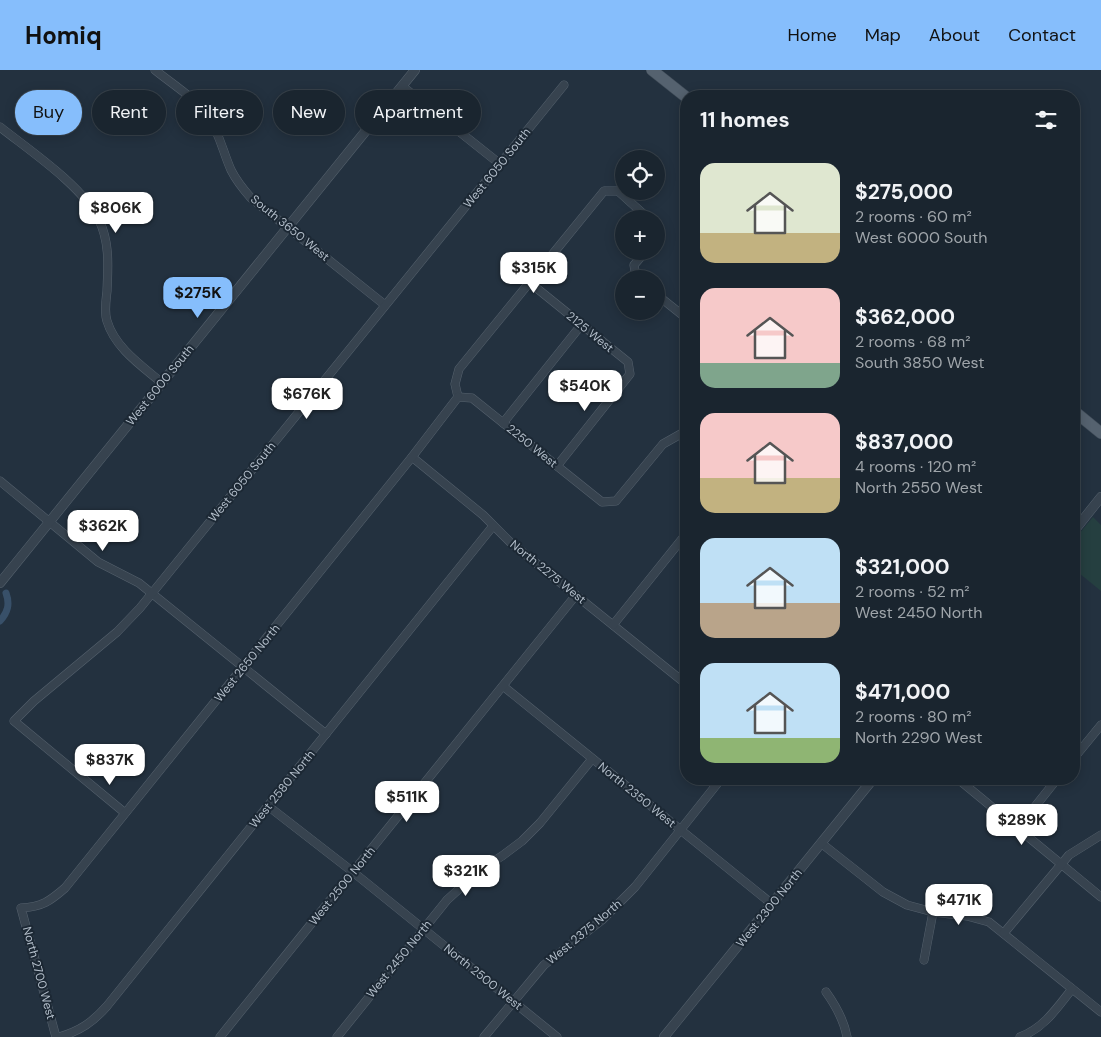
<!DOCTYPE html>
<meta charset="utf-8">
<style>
:root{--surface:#1a252f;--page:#232d37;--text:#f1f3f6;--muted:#9fa5aa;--line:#38424b;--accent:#86befc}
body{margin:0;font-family:"DM Sans",sans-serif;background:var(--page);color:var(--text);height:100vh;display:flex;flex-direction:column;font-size:19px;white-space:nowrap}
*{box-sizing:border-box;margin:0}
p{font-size:16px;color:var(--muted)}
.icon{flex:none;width:28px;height:28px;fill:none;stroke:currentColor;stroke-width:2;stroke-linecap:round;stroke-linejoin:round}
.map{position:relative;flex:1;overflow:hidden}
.drawer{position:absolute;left:680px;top:20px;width:400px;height:695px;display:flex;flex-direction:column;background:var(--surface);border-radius:20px;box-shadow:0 2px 12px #0003,0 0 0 1px var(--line)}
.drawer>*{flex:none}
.guide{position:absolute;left:15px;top:20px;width:475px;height:45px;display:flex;gap:10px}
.controls{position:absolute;left:615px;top:80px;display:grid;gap:10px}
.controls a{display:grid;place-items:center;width:50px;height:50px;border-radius:50%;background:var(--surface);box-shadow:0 2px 12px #0003,0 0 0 1px var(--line);font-size:25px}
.price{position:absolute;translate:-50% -42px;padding:0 11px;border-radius:10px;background:#fff;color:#222;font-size:16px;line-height:32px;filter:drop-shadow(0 1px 2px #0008)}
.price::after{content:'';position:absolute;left:50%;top:30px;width:15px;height:11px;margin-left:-8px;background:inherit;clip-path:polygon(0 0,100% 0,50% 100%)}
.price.selected{background:var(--accent);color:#111}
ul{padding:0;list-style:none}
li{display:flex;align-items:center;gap:15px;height:125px;padding:0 20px}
li span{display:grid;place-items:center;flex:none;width:140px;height:100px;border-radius:15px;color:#555}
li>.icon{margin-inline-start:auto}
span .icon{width:60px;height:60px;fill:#fffc;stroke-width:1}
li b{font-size:21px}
h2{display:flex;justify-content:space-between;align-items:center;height:60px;padding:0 20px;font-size:21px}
.pill{padding:0 18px;border-radius:22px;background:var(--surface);box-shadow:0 2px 12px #0003,0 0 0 1px var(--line);font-size:18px;line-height:45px}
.pill.selected{background:var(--accent);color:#111}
header{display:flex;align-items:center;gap:30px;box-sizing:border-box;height:70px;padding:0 25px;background:var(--accent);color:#111}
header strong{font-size:24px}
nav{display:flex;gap:28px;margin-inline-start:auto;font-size:18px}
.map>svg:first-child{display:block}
.green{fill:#253f40}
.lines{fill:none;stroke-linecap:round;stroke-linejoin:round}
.canal{stroke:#385069;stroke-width:7}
.minor-casing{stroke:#55616d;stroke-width:9}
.tertiary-casing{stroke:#55616d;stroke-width:10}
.primary-casing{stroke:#404c58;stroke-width:12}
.minor{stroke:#37434f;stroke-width:8}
.tertiary{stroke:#37434f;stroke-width:9}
.primary{stroke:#55626f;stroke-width:11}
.labels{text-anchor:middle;stroke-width:4;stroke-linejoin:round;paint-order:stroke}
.street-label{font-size:12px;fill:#b3beca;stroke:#1c2834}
</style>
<header>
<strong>Homiq</strong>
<nav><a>Home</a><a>Map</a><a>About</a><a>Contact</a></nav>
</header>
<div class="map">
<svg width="1101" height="967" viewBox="0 0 1101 967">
<rect width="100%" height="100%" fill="#23313f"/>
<!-- green -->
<path class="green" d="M1093,447L1101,455V521L1074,499V470Z"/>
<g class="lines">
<!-- canal -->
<path class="canal" d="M0,551C8,542 10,534 6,523"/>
<defs>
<g id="minor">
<path d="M155,0C172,14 195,28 208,46C219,62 223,82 231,100C236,110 243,119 251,128L385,235"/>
<path d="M402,16L500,94"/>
<path d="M0,57C29,80 84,117 99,150C110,173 108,196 107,221C106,230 104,242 107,251C115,278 142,296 162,313"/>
<path d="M656,162V168"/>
<path d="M638,209L636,207L634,195L646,181"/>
<path d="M529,212L628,292L630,304L557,396"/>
<path d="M656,224L686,248"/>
<path d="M458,327L455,314L459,299L604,121H618L649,149"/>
<path d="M458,327L472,328L602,432L616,431L663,374L686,361"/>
<path d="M503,353L582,254"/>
<path d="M412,387L483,445L510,472L686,614"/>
<path d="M0,411L98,492L139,513L326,664"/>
<path d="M613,555L686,464"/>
<path d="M503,616L772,834"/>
<path d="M1074,688L1101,655"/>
<path d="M958,709L1101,827"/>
<path d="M268,736L353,802L557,967"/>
<path d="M125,743L14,651L34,631L117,562L140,538L564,15"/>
<path d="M1018,758L1057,709"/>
<path d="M821,773L883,822L907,835L933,842L967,846L989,852L1101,942"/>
<path d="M1004,863L1069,785L1101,765"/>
<path d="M924,890L933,842"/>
<path d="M826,922C836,936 844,950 847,967"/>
<path d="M56,967L21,838C42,837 50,831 65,818L412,387L458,327"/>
<path d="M59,967C80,961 93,952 107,936L493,456"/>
<path d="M220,967L576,525"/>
<path d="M337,967L447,830L481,799L502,786L522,771L540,753L592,689"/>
<path d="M484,967L544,895L602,850L635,817L721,709"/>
<path d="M1020,967C1044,958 1057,938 1072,919"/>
</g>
<g id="tertiary">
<path d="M1074,461L1101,427"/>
<path d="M0,513L415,0"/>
<path d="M664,967L873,709"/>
</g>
<g id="primary">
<path d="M652,0L686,27"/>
<path d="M1074,341L1101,363"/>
</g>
</defs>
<!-- minor casing -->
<use href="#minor" class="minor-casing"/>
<!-- tertiary casing -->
<use href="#tertiary" class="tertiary-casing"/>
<!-- primary casing -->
<use href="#primary" class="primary-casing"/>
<!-- minor -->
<use href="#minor" class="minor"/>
<!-- tertiary -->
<use href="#tertiary" class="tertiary"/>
<!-- primary -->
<use href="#primary" class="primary"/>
</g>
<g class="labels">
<!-- street labels -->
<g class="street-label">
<text transform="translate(497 98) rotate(-51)" y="4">West 6050 South</text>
<text transform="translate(290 158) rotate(39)" y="4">South 3650 West</text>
<text transform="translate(590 262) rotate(39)" y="4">2125 West</text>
<text transform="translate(160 315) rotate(-51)" y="4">West 6000 South</text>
<text transform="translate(532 376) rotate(39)" y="4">2250 West</text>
<text transform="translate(242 412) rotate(-51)" y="4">West 6050 South</text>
<text transform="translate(548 502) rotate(39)" y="4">North 2275 West</text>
<text transform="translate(247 593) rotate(-51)" y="4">West 2650 North</text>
<text transform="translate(282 719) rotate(-51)" y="4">West 2580 North</text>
<text transform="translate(637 725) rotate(39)" y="4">North 2350 West</text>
<text transform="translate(342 816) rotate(-51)" y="4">West 2500 North</text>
<text transform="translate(769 838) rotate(-51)" y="4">West 2300 North</text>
<text transform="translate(584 862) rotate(-40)" y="4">West 2375 North</text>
<text transform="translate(399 889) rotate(-51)" y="4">West 2450 North</text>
<text transform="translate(39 903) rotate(75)" y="4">North 2700 West</text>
<text transform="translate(483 907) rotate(39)" y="4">North 2500 West</text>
</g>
</g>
</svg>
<div class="controls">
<a><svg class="icon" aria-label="locate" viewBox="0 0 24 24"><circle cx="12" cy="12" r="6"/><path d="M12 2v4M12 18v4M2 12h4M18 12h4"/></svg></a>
<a>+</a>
<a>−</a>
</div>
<b class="price" style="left:116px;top:164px">$806K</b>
<b class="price" style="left:534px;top:224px">$315K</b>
<b class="price selected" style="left:198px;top:249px">$275K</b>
<b class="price" style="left:585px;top:342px">$540K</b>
<b class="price" style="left:307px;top:350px">$676K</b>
<b class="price" style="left:103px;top:482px">$362K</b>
<b class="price" style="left:110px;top:716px">$837K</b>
<b class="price" style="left:407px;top:753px">$511K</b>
<b class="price" style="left:1022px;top:776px">$289K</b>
<b class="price" style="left:466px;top:827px">$321K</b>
<b class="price" style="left:959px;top:856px">$471K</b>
<div class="guide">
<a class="pill selected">Buy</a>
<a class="pill">Rent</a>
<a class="pill">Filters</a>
<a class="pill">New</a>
<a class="pill">Apartment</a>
</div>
<section class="drawer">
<h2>11 homes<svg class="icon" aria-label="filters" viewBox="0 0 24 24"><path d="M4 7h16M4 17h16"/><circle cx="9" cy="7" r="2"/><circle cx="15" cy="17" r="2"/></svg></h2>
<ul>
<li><span style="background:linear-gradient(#dfe7d0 70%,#c2b280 0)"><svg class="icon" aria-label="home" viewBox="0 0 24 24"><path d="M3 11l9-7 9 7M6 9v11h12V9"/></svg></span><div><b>$275,000</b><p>2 rooms · 60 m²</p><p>West 6000 South</p></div></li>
<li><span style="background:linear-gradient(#f6c9c9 75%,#7fa58c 0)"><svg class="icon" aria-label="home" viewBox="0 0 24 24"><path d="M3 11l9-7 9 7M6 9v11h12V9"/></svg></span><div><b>$362,000</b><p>2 rooms · 68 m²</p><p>South 3850 West</p></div></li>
<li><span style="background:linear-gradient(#f6c9c9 65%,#c2b280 0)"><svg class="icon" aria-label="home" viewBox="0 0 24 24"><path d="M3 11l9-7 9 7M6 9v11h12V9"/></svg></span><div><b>$837,000</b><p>4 rooms · 120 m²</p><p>North 2550 West</p></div></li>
<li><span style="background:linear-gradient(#bfe0f5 65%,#b9a48a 0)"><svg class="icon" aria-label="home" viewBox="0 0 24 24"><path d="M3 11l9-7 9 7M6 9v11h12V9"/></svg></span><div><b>$321,000</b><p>2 rooms · 52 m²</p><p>West 2450 North</p></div></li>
<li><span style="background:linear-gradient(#bfe0f5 75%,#8fb573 0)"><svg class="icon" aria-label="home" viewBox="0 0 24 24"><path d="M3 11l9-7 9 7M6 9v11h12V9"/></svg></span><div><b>$471,000</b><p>2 rooms · 80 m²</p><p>North 2290 West</p></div></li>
</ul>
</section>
</div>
